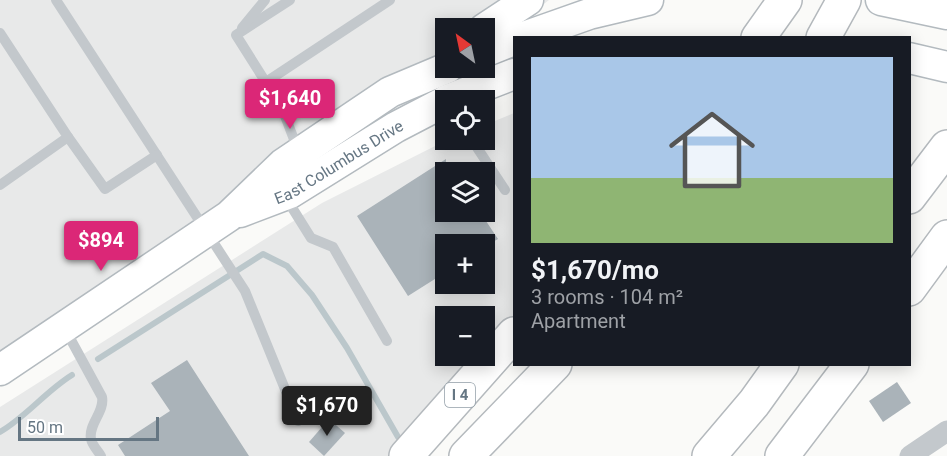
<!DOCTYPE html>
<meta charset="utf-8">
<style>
:root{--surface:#171b24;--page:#242831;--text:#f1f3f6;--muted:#9ea1a6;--accent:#db2777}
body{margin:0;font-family:Roboto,sans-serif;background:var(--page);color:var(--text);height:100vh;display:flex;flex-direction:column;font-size:22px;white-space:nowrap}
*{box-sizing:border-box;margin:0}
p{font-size:20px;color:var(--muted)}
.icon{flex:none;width:33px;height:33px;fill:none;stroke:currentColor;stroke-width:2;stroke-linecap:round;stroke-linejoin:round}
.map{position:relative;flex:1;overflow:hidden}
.details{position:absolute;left:513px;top:36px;width:398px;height:330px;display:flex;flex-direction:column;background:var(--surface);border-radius:0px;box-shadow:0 3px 15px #0003}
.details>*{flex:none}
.needle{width:39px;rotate:327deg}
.fabs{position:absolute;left:435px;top:18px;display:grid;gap:12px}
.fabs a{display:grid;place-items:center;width:60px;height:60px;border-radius:0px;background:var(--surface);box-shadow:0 3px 15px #0003;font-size:30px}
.scale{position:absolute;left:18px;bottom:15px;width:141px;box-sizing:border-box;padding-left:6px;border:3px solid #657683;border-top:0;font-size:16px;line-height:21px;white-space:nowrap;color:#657683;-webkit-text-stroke:4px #fff;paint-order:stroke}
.price{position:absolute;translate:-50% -51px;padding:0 14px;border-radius:6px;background:var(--accent);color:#fff;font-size:20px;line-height:39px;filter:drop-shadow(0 2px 3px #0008)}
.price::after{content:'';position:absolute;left:50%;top:36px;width:18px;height:14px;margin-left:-9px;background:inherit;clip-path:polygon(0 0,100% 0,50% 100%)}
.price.selected{background:#222;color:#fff}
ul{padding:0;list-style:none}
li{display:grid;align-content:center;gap:12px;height:318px;padding:0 18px}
li span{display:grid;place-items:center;height:186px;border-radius:0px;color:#555}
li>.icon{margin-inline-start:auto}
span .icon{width:108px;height:108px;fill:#fffc;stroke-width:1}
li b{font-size:26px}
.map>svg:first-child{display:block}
.built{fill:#e8e9e9;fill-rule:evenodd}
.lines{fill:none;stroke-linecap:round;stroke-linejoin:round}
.stream{stroke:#bbc7cb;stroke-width:6}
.building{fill:#aab3b9}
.secondary-casing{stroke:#b3babf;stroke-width:33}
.highway-casing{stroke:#b4b9bd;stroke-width:36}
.lane{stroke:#c3c8cc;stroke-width:10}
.street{stroke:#c3c8cc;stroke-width:21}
.secondary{stroke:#fff;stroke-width:30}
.highway{stroke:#fff;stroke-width:33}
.labels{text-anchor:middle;stroke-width:6;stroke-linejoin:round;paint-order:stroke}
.shield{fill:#fff;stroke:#939fa8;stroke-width:1.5}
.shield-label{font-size:15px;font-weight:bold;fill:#657683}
.street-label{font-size:16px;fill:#657683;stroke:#fff}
</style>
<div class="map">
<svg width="947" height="456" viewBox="0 0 947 456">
<rect width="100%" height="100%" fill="#fafaf8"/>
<!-- built -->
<g class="built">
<path d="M0,0H549L485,50L484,28H446V68L0,357Z"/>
<path d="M514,113V346L407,456H0V407L322,203L447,140H484L485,125ZM446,172H484V212H446ZM446,244H484V284H446ZM446,316H484V356H446Z"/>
</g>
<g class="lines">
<!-- stream -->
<g class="stream">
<path d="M98,359L263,254L287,266L312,295L347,348L398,437"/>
<path d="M0,432C26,417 46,391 72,375"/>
</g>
</g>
<!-- building -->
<g class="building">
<path d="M446,159V212H480L498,239L489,244H446V272L408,296L357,216Z"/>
<path d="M187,360L249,456H125L118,445L170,411L151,383Z"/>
<path d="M897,382L911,403L883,422L869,401Z"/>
<path d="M329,419L345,433L324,456L309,442Z"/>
</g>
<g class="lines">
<defs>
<g id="secondary">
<path d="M881,0L947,14"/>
<path d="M484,29L528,0"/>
<path d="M521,38L589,14L648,0"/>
<path d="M484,52L514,40"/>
<path d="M909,58L947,67"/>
<path d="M447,100L514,74"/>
<path id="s1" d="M240,212L290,193L396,127L446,101"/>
<path d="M0,370L229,216L283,164L390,92L447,68"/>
</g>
<g id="highway">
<path d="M758,38L785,0"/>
<path d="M823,38L844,0"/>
<path d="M909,197L947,147"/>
<path d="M909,289L947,237"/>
<path d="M406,456L514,334"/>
<path d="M466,456L555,364"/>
<path d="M709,456L754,403L782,364"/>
<path d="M782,456L852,364"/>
</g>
</defs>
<!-- secondary casing -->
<use href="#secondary" class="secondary-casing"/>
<!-- highway casing -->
<use href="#highway" class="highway-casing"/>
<!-- lane -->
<g class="lane">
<path d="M56,0L245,291L298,421"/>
<path d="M290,0L236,35L282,108L298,150"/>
<path d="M242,28L265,0"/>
<path d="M0,33L68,137L0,185"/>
<path d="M266,82L390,0"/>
<path d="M68,137L105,189L157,155"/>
<path d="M472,140L505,190"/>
<path d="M286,198L311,238L333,247L387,341"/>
<path d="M65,329L102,397C105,412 88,424 91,439C92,445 98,451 101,456"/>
</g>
<!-- street -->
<path class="street" d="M910,456L947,431"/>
<!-- secondary -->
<use href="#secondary" class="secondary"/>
<!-- highway -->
<use href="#highway" class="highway"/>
</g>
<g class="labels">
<!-- shield labels -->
<rect class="shield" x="445" y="383" width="30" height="24" rx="4.5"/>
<g class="shield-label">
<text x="460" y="400">I 4</text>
</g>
<!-- street labels -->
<g class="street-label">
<text dy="6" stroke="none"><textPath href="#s1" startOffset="111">East Columbus Drive</textPath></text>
</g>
</g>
</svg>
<div class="fabs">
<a><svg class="needle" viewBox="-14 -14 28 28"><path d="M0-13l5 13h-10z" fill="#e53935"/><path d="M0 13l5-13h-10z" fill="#9ea1a6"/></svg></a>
<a><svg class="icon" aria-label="locate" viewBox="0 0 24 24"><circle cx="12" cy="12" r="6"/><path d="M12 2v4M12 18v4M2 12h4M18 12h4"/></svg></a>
<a><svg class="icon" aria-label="layers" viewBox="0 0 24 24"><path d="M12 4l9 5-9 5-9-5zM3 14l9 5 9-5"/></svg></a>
<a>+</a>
<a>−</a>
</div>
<div class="scale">50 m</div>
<b class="price" style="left:290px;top:130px">$1,640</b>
<b class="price" style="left:101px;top:272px">$894</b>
<b class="price selected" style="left:327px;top:437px">$1,670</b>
<section class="details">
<ul>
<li><span style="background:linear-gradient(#a9c7e8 65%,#8fb573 0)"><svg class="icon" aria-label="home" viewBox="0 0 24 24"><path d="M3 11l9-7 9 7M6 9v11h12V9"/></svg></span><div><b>$1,670/mo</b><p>3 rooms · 104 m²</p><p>Apartment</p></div></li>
</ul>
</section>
</div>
